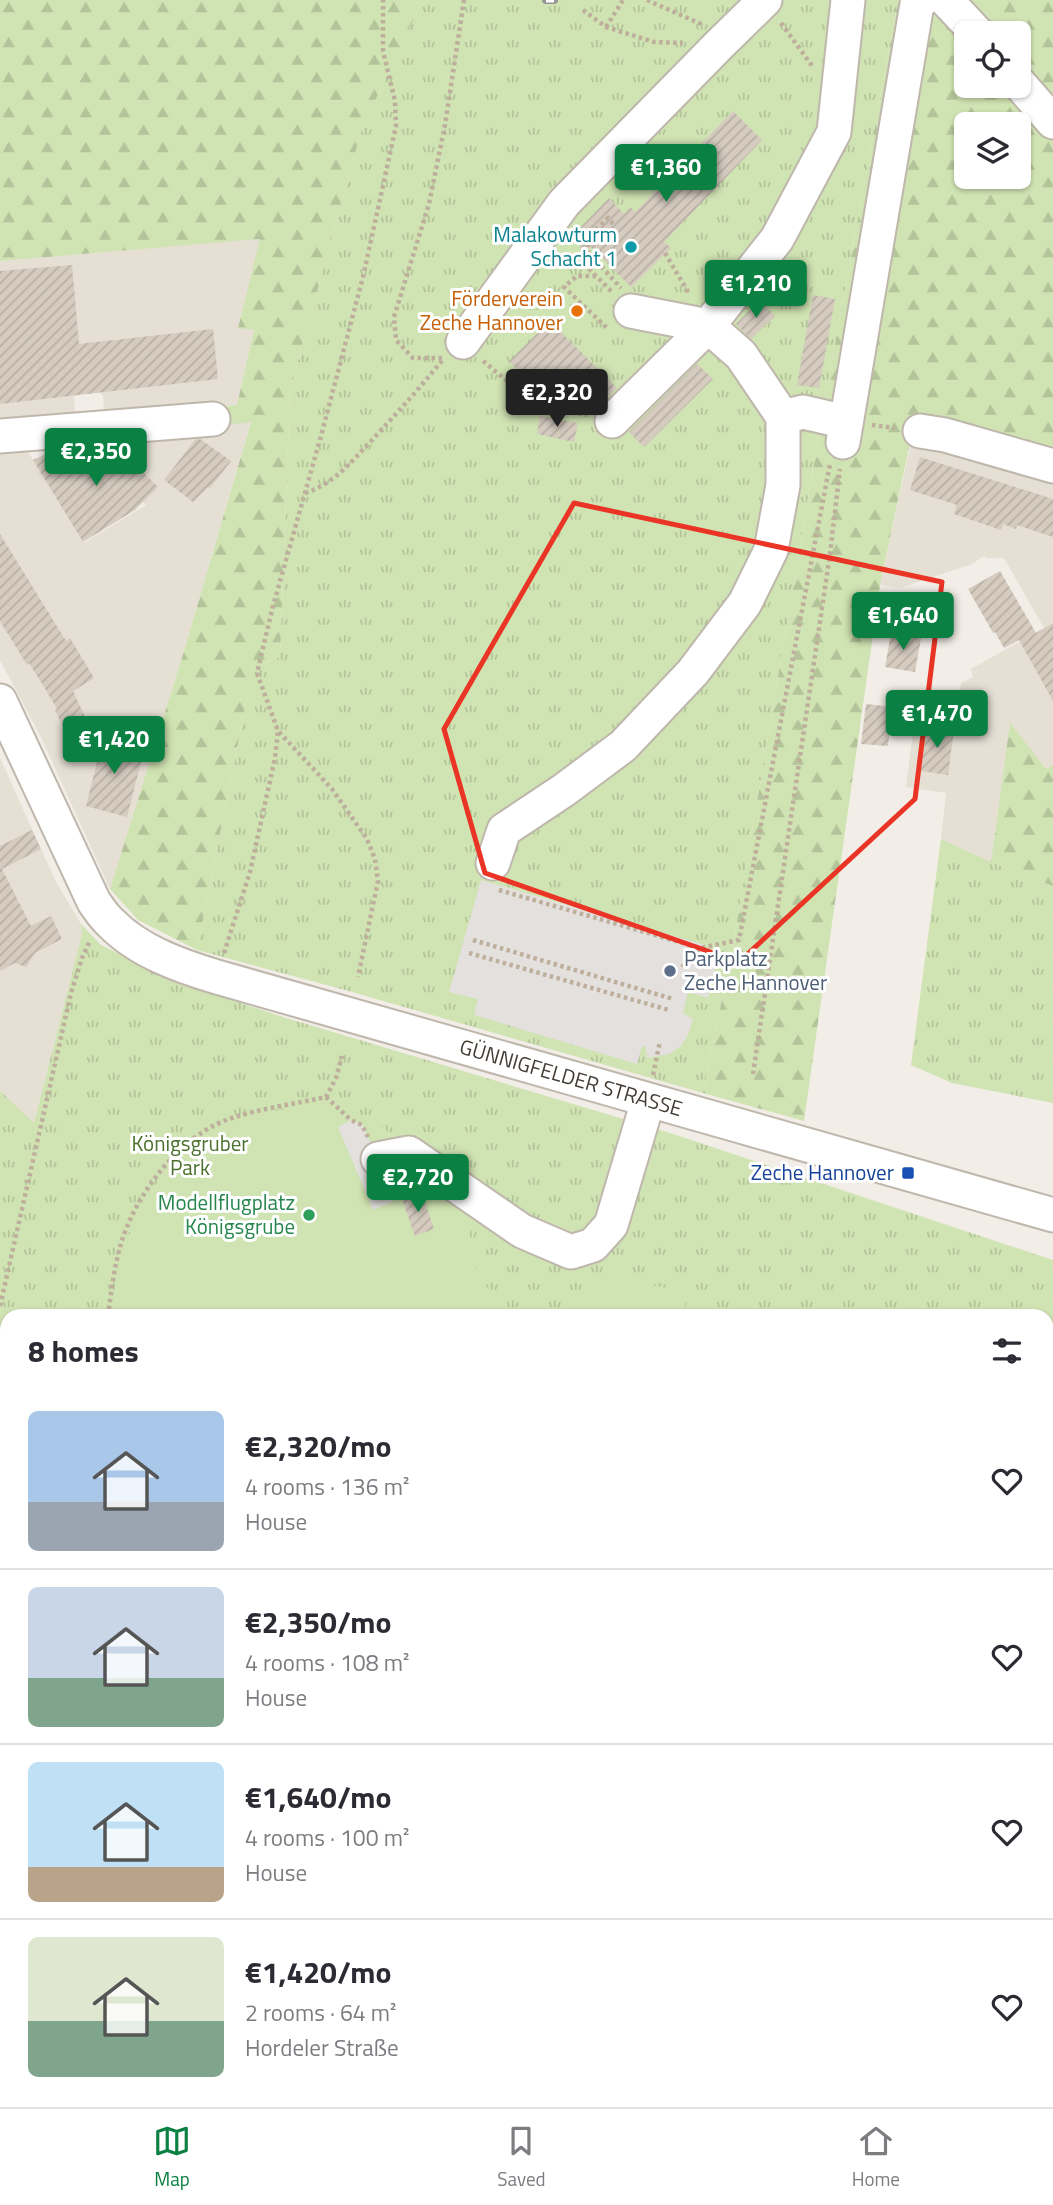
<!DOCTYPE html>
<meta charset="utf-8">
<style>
:root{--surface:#fff;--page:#f2f2f3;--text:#2b2b33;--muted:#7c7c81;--line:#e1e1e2;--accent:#0b8043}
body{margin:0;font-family:"Titillium Web",sans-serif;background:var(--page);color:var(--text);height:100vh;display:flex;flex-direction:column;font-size:26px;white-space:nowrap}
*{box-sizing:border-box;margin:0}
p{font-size:23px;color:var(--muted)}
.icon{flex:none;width:38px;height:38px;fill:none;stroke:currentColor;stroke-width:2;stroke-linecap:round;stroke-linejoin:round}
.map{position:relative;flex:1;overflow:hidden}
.details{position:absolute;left:0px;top:1309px;width:1054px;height:798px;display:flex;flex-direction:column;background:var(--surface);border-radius:21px 21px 0 0;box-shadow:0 2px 5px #0004}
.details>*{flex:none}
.controls{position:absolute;left:954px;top:21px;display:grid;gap:14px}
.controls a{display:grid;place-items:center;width:77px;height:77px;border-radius:10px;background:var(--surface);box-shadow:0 2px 5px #0004;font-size:35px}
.price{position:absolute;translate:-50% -60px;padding:0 16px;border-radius:7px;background:var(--accent);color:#fff;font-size:23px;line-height:46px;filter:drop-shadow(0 2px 4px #0008)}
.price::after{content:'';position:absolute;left:50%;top:42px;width:21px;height:16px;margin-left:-10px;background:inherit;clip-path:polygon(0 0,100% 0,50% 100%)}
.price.selected{background:#222;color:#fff}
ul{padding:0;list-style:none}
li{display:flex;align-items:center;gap:21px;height:175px;padding:0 28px}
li+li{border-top:2px solid var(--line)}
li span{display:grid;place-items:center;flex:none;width:196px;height:140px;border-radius:10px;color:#555}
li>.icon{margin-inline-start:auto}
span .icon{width:84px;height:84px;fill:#fffc;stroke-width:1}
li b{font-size:30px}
h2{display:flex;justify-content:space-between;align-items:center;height:84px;padding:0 28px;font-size:30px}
.dock{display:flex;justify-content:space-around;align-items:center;height:98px;border-top:2px solid var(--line);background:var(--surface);font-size:19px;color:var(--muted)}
.dock a{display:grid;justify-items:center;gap:4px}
.dock .selected{color:var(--accent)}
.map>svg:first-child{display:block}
.residential{fill:#e5dfd4}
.grass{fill:url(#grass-tufts)}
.forest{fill:url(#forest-firs);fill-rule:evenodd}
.garden{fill:#d0e3b2}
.parking{fill:#e3e0de}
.building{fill:url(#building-hatch)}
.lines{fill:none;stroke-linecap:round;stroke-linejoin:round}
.minor-casing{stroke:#bfb7ac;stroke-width:37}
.path{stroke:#bdaf9c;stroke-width:4.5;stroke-dasharray:3.5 3.5;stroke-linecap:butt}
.minor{stroke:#fff;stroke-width:33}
.rail-casing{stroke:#959595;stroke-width:8}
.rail{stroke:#fff;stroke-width:5;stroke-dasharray:16;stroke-linecap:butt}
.marked{fill:none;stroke:#ea3425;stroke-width:5;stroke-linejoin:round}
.culture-dot{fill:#0f9aa8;stroke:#fff;stroke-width:2.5}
.food-dot{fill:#e8710a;stroke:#fff;stroke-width:2.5}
.service-dot{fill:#5c6f8a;stroke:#fff;stroke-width:2.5}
.transit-dot{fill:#1a4fb4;stroke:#fff;stroke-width:2.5}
.leisure-dot{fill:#2e9e5b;stroke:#fff;stroke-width:2.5}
.labels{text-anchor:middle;stroke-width:6;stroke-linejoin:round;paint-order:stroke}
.culture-label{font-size:21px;fill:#0d838f;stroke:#fff;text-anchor:end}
.food-label{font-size:21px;fill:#c56008;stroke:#fff;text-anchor:end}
.service-label{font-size:21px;fill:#4e5e75;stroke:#fff;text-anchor:start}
.street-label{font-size:21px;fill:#443d36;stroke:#fff}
.park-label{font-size:21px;fill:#4c712e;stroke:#fff}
.transit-label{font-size:21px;fill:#164399;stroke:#fff;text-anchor:end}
.leisure-label{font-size:21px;fill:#27864d;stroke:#fff;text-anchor:end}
</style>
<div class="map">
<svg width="1053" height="2107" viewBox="0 0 1053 2107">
<defs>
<pattern id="grass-tufts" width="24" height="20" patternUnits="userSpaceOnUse" patternTransform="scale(1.75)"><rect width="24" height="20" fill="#d0e3b2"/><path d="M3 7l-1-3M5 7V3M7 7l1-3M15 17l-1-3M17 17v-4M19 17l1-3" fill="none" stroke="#b4c49a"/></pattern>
<pattern id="forest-firs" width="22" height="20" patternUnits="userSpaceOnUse" patternTransform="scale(1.75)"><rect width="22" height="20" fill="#d0e3b2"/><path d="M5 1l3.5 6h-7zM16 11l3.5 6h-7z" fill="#b4c49a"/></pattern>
<pattern id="building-hatch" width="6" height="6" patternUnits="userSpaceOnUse" patternTransform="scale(1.75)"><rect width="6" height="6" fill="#d5cbbf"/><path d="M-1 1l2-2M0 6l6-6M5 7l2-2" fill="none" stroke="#b8afa5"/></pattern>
</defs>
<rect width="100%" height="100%" fill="#f2ede6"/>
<!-- residential -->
<g class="residential">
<path d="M261,238L238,327L254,330L237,405L110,417L104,411L103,395L95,389L79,391L74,397L75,415L0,427V261Z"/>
<path d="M916,419L1053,453V765L1046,769L1010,724L991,862L941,839L946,793L906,787L916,708L957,714L961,683L973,677L971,669L1044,628L1004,558H987L984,556L972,564L900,588L880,585Z"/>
<path d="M251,421L184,651L110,889L41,737L0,660V443L22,442L84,543L146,505L124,483L95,436Z"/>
<path d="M0,758L56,882L81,924L82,934L34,1124L0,1091Z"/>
</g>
<!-- grass -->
<g class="grass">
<path d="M423,0H898L822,415L733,945L703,1093L345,990L197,950L253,668L280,657L290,390L362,128Z"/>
<path d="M941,839L991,862L1053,886V1103L952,1083L911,1065Z"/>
<path d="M81,924L101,945L175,981L283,1017L667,1132L1053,1260V1994L1047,2005L1046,1316H7V2100H993L990,2107H0V1091L34,1123L82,934Z"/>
</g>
<!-- forest -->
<g class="forest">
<path d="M0,0H423L362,128L290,390L280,657L253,668L197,950L138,920L110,889L184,651L251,422L222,425L220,407L237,405L254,330L238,328L260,239L0,261Z"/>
<path d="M898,0H1053V453L915,419L880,585L804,1121L703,1093L733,945L822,415ZM966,33H1018V86H966ZM966,124H1018V177H966Z"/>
<path d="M1010,723L1046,769L1053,765V886L991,862Z"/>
</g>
<!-- garden -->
<g class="garden">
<path d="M321,1102L381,1127L485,1201L469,1235L478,1277L509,1311L524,1316H112C115,1295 117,1273 123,1253C137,1208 173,1147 217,1127C249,1113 287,1110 321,1102Z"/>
<path d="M610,1279L688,1291L683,1316H558L579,1304Z"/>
<path d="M1053,1994V2107H990L993,2100H1046L1047,2005Z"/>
</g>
<!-- parking -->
<g class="parking">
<path d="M481,880L705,945L700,965L715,968L708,998L688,992L683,1013L693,1019L688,1035L681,1046L669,1054L647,1058L646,1047L642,1046L637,1064L474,1015L478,999L449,992Z"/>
<path d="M351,1120L362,1125L378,1158L409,1153L415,1191L373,1210L338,1127Z"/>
</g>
<!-- building -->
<g class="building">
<path d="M733,111L762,140L664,242L671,248L631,287L591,247L580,257V228L609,198L624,214L630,207L635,212Z"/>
<path d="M72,265L79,344L213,329L218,379L0,404V271Z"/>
<path d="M813,295L835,299L819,388L797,385Z"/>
<path d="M760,300L775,316L751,339L736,324Z"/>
<path d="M550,321L617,388L601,404L564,368L539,392L509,361Z"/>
<path d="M697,364L713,379L644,447L629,432Z"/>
<path d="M540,416L578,423L574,442L537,434Z"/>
<path d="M200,439L231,461L210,488L208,487L193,502L164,480L195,440Z"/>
<path d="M125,445L139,468L158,487L135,510L83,542L33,460L52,451L61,467L93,448L102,447L107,456Z"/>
<path d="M920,457L1053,499V537L1017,525L1016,529L1003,524L1001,530L954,514L957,505L910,490Z"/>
<path d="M0,534L66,641L70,638L94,678L73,691L91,730L73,739L68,729L65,731L55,710L57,709L41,682L29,663L27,665L0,621Z"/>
<path d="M1000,571L1036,633L1053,623V701L1019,640L1004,648L995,632L993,633L968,589Z"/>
<path d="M891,633L921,638L915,672L885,667Z"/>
<path d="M866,704L892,707L888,746L861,744Z"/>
<path d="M927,726L954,730L948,775L921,771Z"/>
<path d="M105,731L133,738L129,755L142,758L127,817L86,806Z"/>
<path d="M32,830L41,849L2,869L31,926L51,916L62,939L35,953L26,967L15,963L0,971V846Z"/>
<path d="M422,1193L434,1229L415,1236L402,1199Z"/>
</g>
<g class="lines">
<defs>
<g id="minor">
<path d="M946,0L977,33"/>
<path d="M1018,82L1053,122"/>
<path d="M463,342L564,203L719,45L765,0"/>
<path d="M783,417L803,412L846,422"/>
<path d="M612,421L708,326L777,239L834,132L848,0"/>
<path d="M920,431L945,435L1053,466"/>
<path d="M0,436L213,419"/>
<path d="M843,442L917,4L922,0"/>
<path d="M0,701L94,902C99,909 104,917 111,923C138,951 180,966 217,977L1053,1215"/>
<path d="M493,863L504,830L564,790L623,746L693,672L745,603L771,550L783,485V417L741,355L708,326L631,311"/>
<path d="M378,1159L409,1153L522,1231L571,1252L593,1245L611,1225L648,1101"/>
</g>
</defs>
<!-- minor casing -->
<use href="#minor" class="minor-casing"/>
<!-- path -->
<g class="path">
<path d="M647,0L701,24"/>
<path d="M583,10L606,27L654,42L683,43"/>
<path d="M781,23L813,67"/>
<path d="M606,27L623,0"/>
<path d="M613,224L608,218L588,237V252L621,288"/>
<path d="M665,253L690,295"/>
<path d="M590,254L582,262L613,293"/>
<path d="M596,276H577L564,287L608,329"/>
<path d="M442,358H413L396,340L394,317L429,204L445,125L464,0"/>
<path d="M483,361L536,405L587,415"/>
<path d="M506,381L519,371"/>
<path d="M872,425L895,428"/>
<path d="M305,493C334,484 352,461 372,440C397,413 421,387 444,358"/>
<path d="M279,732L332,789L367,839L375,859L378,881L358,977"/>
<path d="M499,890L700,948"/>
<path d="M473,940L673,999"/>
<path d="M224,953L250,872L275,758L278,731L257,673L273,606L321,436L363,277L396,126L395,101L383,51V0"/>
<path d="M469,953L669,1010"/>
<path d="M682,967L700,948L739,940L830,464"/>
<path d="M753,1074L830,554L840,469"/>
<path d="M653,1075L660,1041"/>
<path d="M326,1097L351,1120L362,1125L368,1137"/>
<path d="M0,1306L71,993L82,958L90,941"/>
<path d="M108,1316C111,1293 114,1269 120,1247C134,1196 180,1134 232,1118C262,1108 295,1104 326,1097L336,1078L342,1056"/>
<path d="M0,1711L7,1712"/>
<path d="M126,2100L127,2107"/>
<path d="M406,2107L412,2100"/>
</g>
<!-- minor -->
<use href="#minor" class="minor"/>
<defs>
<path id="rail" d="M546,0H554"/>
</defs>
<!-- rail casing -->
<use href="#rail" class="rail-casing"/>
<!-- rail -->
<use href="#rail" class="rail"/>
</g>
<!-- marked area -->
<path class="marked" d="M574,503L942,582L915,799L739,962L485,873L444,729Z"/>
<!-- markers -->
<circle class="culture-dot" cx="631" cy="247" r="7"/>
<circle class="food-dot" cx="577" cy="311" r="7"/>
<circle class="service-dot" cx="670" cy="971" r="7"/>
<rect class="transit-dot" x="901" y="1166" width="14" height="14" rx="3.5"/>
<circle class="leisure-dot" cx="309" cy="1215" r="7"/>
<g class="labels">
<!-- culture labels -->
<g class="culture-label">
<text x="617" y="242">Malakowturm<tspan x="617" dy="24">Schacht 1</tspan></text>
</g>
<!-- food labels -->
<g class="food-label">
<text x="563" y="306">Förderverein<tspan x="563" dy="24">Zeche Hannover</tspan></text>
</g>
<!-- service labels -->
<g class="service-label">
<text x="684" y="966">Parkplatz<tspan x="684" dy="24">Zeche Hannover</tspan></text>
</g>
<!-- street labels -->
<g class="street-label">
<text transform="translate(571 1078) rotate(16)" y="7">GÜNNIGFELDER STRASSE</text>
</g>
<!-- park labels -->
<g class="park-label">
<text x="190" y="1151">Königsgruber<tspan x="190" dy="24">Park</tspan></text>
</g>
<!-- transit labels -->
<g class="transit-label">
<text x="894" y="1180">Zeche Hannover</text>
</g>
<!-- leisure labels -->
<g class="leisure-label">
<text x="295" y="1210">Modellflugplatz<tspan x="295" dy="24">Königsgrube</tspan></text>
</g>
</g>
</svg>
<div class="controls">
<a><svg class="icon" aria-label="locate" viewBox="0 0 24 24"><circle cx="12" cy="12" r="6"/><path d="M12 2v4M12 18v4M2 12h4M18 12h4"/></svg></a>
<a><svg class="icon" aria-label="layers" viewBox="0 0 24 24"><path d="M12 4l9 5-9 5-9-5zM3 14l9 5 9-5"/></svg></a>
</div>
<b class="price" style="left:666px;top:204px">€1,360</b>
<b class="price" style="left:756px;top:320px">€1,210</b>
<b class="price selected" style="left:557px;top:429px">€2,320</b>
<b class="price" style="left:96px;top:488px">€2,350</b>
<b class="price" style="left:903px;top:652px">€1,640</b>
<b class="price" style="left:937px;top:750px">€1,470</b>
<b class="price" style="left:114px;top:776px">€1,420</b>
<b class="price" style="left:418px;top:1214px">€2,720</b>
<section class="details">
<h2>8 homes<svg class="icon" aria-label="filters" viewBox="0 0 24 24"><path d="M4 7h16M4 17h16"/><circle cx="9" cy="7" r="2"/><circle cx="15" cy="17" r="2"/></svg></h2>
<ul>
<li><span style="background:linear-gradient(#a9c7e8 65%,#9aa5b1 0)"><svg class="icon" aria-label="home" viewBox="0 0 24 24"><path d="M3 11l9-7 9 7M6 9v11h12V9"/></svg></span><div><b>€2,320/mo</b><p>4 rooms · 136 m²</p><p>House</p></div><svg class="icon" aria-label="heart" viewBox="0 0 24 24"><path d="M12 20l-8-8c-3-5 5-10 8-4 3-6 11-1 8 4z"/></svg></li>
<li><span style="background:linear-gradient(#c9d6e8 65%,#7fa58c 0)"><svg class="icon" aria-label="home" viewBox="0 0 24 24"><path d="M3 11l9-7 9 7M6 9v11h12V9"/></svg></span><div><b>€2,350/mo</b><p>4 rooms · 108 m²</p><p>House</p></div><svg class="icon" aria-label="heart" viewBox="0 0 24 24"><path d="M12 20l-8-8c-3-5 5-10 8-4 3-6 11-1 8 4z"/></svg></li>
<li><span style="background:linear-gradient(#bfe0f5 75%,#b9a48a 0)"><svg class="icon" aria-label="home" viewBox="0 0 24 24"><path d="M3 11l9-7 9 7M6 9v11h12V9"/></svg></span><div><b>€1,640/mo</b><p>4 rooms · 100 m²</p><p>House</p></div><svg class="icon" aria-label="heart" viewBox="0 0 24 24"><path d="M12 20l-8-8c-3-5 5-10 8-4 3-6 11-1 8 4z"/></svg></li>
<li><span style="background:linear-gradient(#dfe7d0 60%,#7fa58c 0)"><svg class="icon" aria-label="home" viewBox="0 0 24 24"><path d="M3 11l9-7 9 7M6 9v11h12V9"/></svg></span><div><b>€1,420/mo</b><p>2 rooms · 64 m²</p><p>Hordeler Straße</p></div><svg class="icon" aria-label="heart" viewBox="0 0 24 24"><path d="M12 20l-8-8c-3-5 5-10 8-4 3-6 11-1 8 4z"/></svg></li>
</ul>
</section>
</div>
<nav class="dock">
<a class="selected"><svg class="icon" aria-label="map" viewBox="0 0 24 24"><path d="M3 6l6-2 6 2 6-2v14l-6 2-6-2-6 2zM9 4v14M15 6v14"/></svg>Map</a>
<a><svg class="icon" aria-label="saved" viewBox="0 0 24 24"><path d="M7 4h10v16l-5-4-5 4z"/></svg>Saved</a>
<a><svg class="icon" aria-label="home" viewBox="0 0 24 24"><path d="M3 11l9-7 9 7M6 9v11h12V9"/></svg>Home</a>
</nav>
